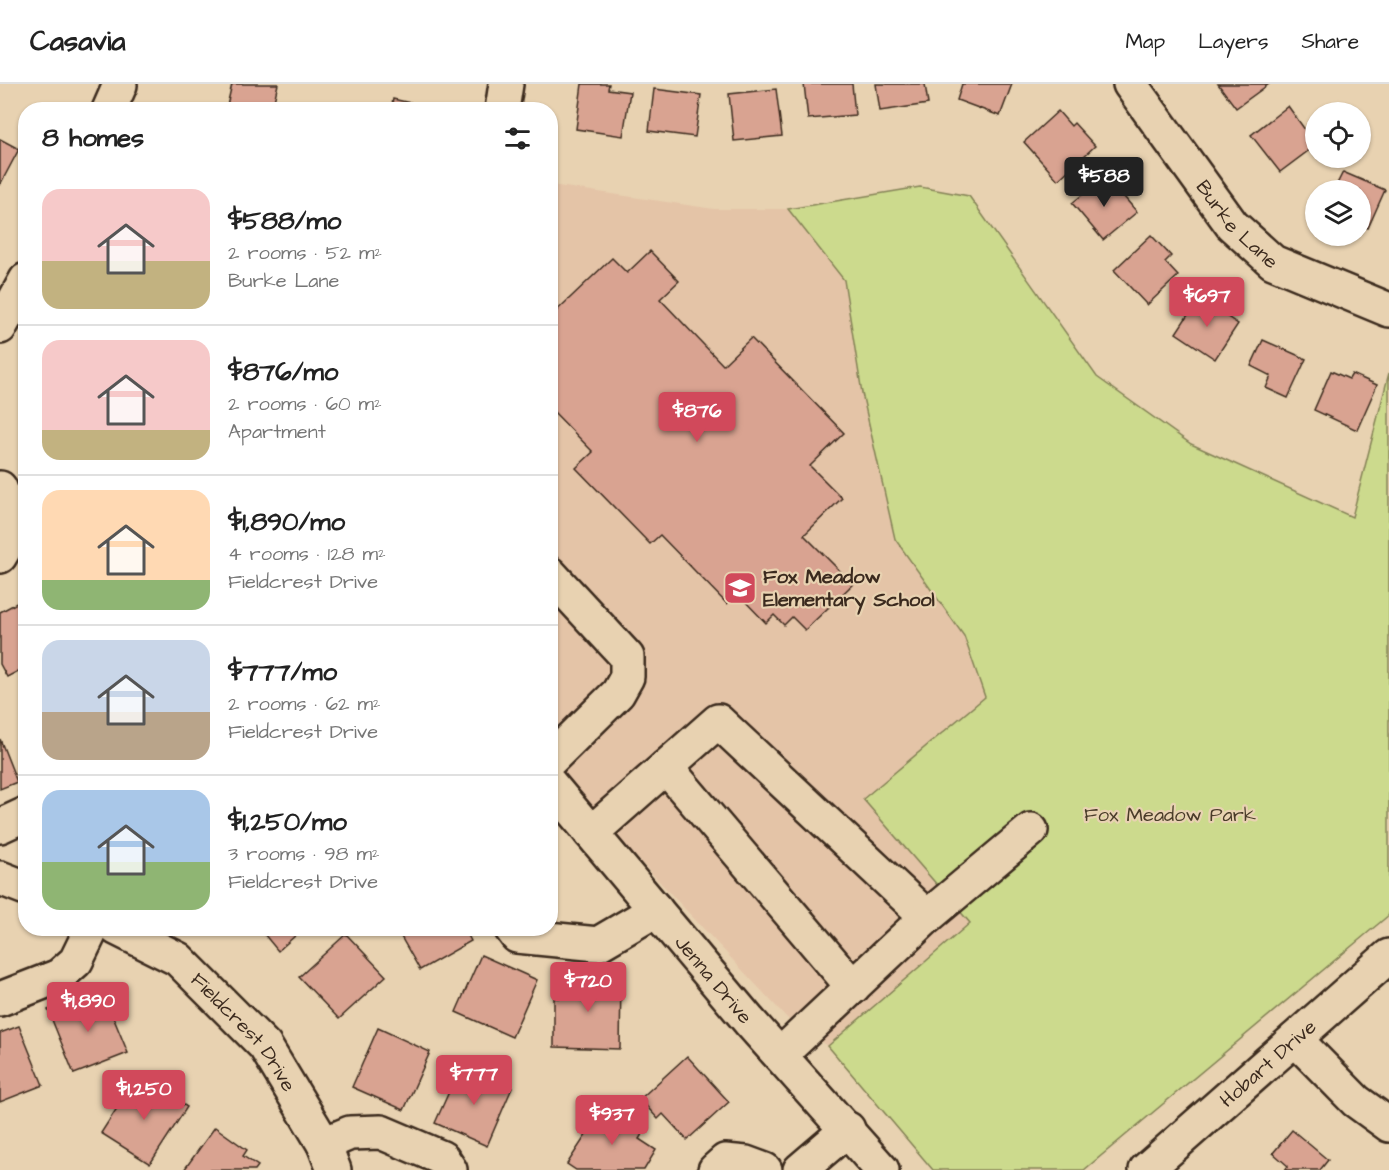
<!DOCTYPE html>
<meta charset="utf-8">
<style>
:root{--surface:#fff;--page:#f2f2f2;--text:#222;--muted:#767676;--line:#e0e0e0;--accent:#d1495b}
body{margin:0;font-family:"Architects Daughter",sans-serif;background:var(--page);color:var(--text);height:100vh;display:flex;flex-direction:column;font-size:22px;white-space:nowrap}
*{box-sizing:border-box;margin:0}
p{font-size:20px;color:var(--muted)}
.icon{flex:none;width:33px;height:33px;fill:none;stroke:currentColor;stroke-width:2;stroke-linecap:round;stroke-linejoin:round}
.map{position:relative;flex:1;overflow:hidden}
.details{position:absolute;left:18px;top:18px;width:540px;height:834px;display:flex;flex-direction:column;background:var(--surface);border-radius:24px;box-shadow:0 2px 4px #0004}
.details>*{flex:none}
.buttons{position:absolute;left:1305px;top:18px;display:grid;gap:12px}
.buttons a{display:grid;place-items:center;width:66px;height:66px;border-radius:50%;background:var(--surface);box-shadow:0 2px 4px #0004;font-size:30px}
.price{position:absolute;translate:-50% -51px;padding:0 14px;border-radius:6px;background:var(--accent);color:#fff;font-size:20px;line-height:39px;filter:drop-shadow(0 2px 3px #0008)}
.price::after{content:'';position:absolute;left:50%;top:36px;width:18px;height:14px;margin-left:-9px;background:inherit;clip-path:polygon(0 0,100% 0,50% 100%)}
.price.on{background:#222;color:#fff}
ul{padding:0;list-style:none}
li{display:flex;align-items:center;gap:18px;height:150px;padding:0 24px}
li+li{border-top:2px solid var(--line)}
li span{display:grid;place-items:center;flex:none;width:168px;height:120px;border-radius:18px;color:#555}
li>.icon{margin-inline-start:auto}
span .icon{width:72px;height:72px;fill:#fffc;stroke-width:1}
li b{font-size:26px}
h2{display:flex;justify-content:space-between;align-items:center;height:72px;padding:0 24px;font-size:26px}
header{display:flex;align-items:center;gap:36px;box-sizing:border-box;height:84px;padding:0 30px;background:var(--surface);border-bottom:2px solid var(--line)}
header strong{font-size:28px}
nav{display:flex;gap:33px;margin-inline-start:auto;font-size:21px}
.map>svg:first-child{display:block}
.built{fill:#e4c4a7}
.green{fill:#ccda8d;stroke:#848256;stroke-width:1.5}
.building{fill:#d9a391;stroke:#3b2a1e;stroke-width:1.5}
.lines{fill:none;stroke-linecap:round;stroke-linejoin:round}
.minor-casing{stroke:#3b2a1e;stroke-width:38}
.minor{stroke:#e8d2b1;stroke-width:33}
.labels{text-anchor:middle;stroke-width:4.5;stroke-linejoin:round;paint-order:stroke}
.street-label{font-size:20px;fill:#3b2a1e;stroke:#e8d2b1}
.poi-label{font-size:20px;font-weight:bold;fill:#3b2a1e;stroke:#e8d2b1;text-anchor:start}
.park-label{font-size:20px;fill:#4a3c29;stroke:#e8d2b1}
</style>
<header>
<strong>Casavia</strong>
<nav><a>Map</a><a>Layers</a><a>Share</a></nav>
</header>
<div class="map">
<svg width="1389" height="1086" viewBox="0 0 1389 1086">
<rect width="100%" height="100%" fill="#e8d2b1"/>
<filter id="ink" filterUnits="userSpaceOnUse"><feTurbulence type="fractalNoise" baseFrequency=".0167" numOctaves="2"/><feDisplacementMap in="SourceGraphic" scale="12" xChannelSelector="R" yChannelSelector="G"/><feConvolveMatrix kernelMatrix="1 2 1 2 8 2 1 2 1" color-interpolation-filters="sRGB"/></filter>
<g filter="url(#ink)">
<!-- built -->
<path class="built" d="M551,101L714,125H788L822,166L844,196L862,309L895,455L964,552L985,613L863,715L970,839L828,962L790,937L551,682Z"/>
<!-- green -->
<path class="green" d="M920,103L969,112L1097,293L1191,360L1352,433L1389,289V831L1084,1086H933L828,962L970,839L863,715L985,613L964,552L895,455L862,309L844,196L788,125Z"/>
<!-- building -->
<g class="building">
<path d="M232,0H278L272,26H226Z"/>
<path d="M582,0H609L608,5L630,8L623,52L576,45Z"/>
<path d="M804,0H852L855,31L808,35Z"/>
<path d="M876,0H925L928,20L880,27Z"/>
<path d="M962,0H1012L1000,32L957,16Z"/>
<path d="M1218,0H1269L1236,24Z"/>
<path d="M654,5L701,11L695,53L649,47Z"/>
<path d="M776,5L782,52L734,57L729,10Z"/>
<path d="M393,15L436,25L435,26H391Z"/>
<path d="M1288,22L1316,61L1280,88L1251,51Z"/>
<path d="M1058,27L1071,42L1074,39L1095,62L1058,96L1024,58Z"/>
<path d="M0,55L19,65L0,101Z"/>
<path d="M1343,88L1385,106L1368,144L1360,141V106H1334Z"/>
<path d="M1106,92L1137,128L1103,156L1072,119Z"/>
<path d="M1151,151L1171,172L1165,178L1178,192L1147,221L1114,186Z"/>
<path d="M650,167L679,197L660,215L723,281L751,254L844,349L810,382L842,414L804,451L853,500L805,546L792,533L784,541L774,531L766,539L738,510L727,520L660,451L650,460L576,384L593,368L550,324V233L612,174L627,189Z"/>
<path d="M1199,214L1238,240L1215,275L1176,249Z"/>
<path d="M1263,256L1306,275L1288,314L1266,304L1271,292L1251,282Z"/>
<path d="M1331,287L1349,295L1352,290L1377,301L1357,346L1314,326Z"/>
<path d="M26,514V583L7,593L0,580V528Z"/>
<path d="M0,655L17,698L0,705Z"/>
<path d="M259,844H304L278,867Z"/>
<path d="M396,844H464L471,857L420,886Z"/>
<path d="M346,850L386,892L339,935L299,893Z"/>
<path d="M481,871L537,896L512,953L456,928Z"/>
<path d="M562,892L621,894L620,965L554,963V914H562Z"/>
<path d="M86,911L89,917L104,911L128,969L74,990L48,926Z"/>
<path d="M19,942L43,1001L0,1018V949Z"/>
<path d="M378,944L430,968L404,1026L352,1003Z"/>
<path d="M687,972L729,1018L687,1056L663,1030L658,1035L640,1015Z"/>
<path d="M461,981L512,1004L487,1062L435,1039Z"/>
<path d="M135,996L150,1006L153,1001L187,1023L150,1080L101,1049Z"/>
<path d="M605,1022L644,1047L639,1055L656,1066L644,1086H576L567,1080Z"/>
<path d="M215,1043L247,1066L243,1072L258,1082L255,1086H184Z"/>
<path d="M1292,1046L1328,1076L1320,1086H1285L1288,1082L1273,1069Z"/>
</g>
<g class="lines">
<defs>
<g id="minor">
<path id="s1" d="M1130,0L1232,141L1273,178L1389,226"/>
<path d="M109,26L120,1"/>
<path d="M502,26L506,0"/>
<path d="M0,243L26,196"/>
<path d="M0,404C10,429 17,447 0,472"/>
<path d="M550,490L627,573V593L618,609L550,676"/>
<path d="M666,683L853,903"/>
<path id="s2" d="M550,700L749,937L882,1086"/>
<path d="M0,742L26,730"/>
<path d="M591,749L718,637L927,833L780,971"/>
<path d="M0,794L26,804"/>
<path d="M927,833L1031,746"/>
<path id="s3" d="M116,844L178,875L265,962L324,1060L334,1086"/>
<path d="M511,844L517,852L598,860L656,826"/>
<path d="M0,915L59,892L76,877L92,844"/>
<path d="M1295,955L1356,1017L1389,1041"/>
<path d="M324,1060L350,1049L381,1048L442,1074L450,1086"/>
<path d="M715,1086L725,1077L746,1079L765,1086"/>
<path d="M800,1086L848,1045"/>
<path id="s4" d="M1146,1086L1389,872"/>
</g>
</defs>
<!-- minor casing -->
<use href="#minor" class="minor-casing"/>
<!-- minor -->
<use href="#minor" class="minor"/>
</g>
</g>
<!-- icons -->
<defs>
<symbol id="school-square" viewBox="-11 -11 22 22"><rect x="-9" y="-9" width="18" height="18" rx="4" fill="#d1495b" stroke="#e8d2b1"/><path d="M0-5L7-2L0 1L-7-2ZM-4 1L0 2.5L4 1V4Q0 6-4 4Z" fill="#fff"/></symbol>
</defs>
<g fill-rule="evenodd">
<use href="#school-square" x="721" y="485" width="38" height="38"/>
</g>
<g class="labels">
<!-- street labels -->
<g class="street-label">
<text dy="7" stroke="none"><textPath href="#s1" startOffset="177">Burke Lane</textPath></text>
<text dy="7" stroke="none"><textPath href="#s2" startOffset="255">Jenna Drive</textPath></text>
<text dy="7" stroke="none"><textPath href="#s3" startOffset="168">Fieldcrest Drive</textPath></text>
<text dy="7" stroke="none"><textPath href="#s4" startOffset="162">Hobart Drive</textPath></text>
</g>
<!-- poi labels -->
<g class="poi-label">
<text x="763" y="499">Fox Meadow<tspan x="763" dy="23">Elementary School</tspan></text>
</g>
<!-- park labels -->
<g class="park-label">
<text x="1170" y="737">Fox Meadow Park</text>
</g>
</g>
</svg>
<div class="buttons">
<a><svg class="icon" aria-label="locate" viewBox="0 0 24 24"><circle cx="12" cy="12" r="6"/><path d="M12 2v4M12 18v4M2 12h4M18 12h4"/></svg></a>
<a><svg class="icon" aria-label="layers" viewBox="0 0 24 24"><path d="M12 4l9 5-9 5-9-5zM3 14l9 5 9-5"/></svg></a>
</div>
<b class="price on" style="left:1104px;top:124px">$588</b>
<b class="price" style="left:1207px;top:244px">$697</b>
<b class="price" style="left:697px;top:359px">$876</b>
<b class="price" style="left:588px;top:929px">$720</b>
<b class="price" style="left:88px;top:949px">$1,890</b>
<b class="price" style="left:474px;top:1022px">$777</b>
<b class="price" style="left:144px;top:1037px">$1,250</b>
<b class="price" style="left:612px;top:1062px">$937</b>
<section class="details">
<h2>8 homes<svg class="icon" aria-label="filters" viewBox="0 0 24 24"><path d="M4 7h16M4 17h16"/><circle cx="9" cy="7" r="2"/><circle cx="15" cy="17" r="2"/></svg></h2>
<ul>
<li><span style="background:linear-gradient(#f6c9c9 60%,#c2b280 0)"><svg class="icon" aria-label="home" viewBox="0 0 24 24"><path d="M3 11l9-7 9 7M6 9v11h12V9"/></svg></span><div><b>$588/mo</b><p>2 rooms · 52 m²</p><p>Burke Lane</p></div></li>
<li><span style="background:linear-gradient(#f6c9c9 75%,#c2b280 0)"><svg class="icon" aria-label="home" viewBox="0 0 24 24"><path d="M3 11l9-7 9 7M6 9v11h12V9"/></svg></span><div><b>$876/mo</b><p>2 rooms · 60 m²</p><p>Apartment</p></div></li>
<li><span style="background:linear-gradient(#ffd9b3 75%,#8fb573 0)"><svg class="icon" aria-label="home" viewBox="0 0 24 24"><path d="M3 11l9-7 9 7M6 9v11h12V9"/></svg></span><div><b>$1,890/mo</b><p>4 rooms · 128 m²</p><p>Fieldcrest Drive</p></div></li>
<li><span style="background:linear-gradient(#c9d6e8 60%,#b9a48a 0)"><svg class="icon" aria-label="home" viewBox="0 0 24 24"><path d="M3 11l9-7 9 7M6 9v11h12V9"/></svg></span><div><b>$777/mo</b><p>2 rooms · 62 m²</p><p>Fieldcrest Drive</p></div></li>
<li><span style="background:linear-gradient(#a9c7e8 60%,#8fb573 0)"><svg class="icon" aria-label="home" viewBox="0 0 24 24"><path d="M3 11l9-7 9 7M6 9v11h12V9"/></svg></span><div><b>$1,250/mo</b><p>3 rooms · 98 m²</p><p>Fieldcrest Drive</p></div></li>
</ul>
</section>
</div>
